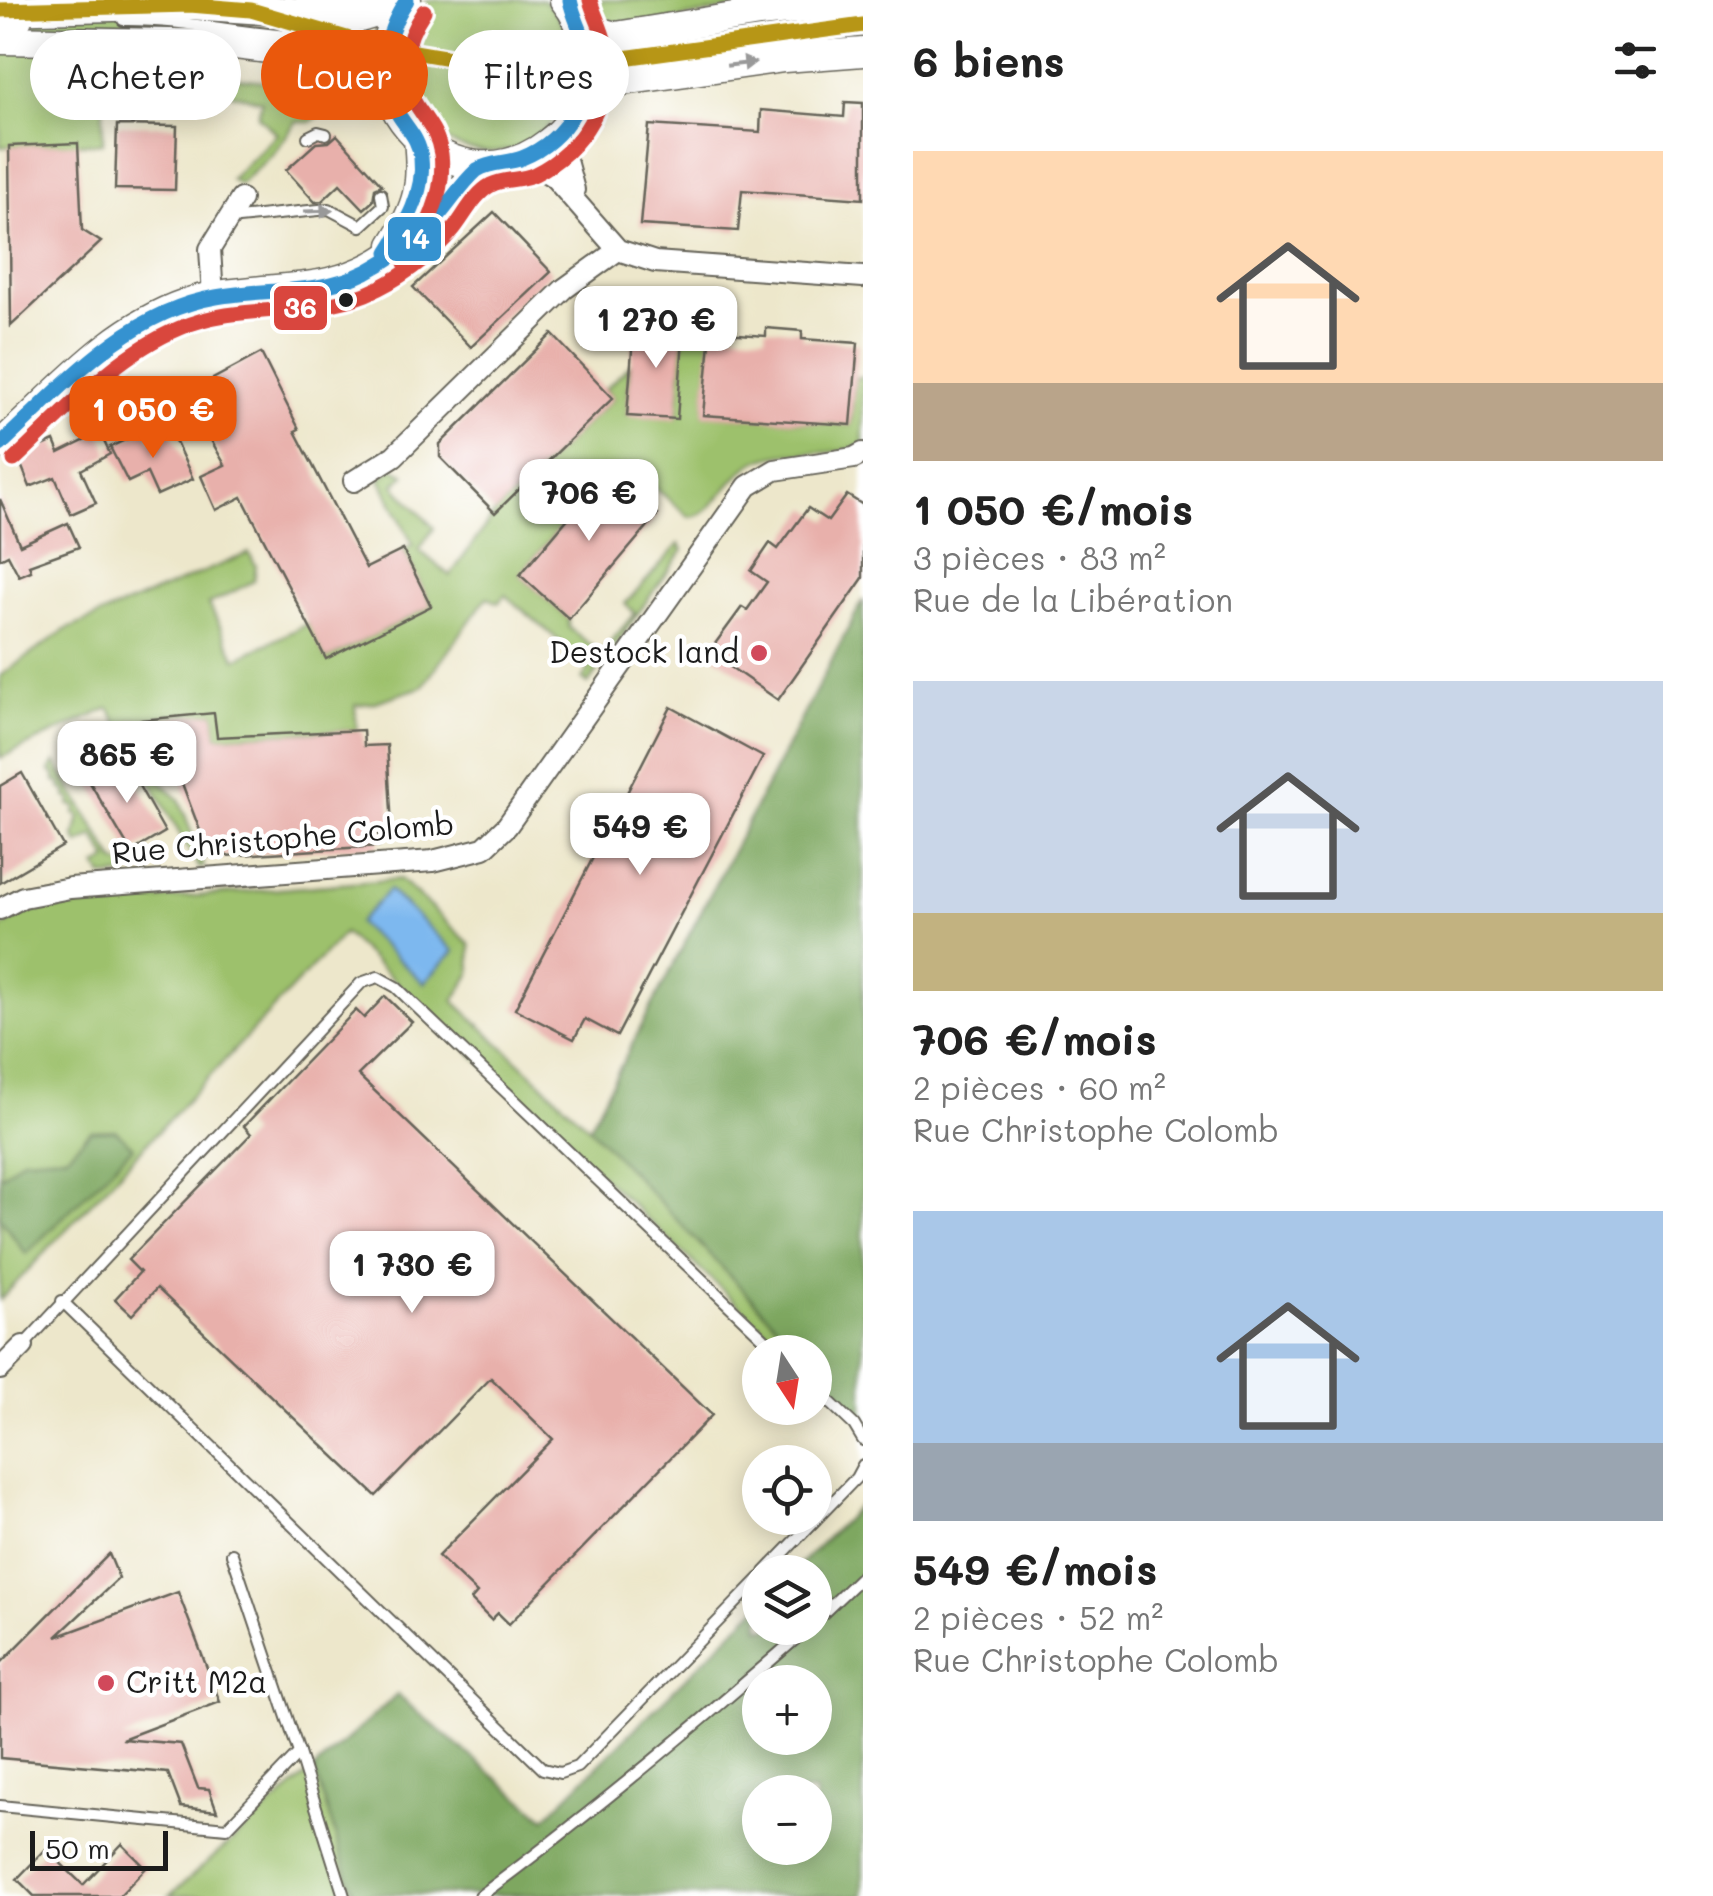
<!DOCTYPE html>
<html lang="fr">
<meta charset="utf-8">
<style>
:root{--surface:#fff;--page:#f6f6f6;--text:#222;--muted:#767676;--accent:#ea580c}
body{margin:0;font-family:Mali,sans-serif;background:var(--page);color:var(--text);height:100vh;display:flex;flex-direction:column;font-size:38px;white-space:nowrap}
*{box-sizing:border-box;margin:0}
p{font-size:32px;color:var(--muted)}
.icon{flex:none;width:55px;height:55px;fill:none;stroke:currentColor;stroke-width:2;stroke-linecap:round;stroke-linejoin:round}
.map{position:relative;flex:1;overflow:hidden}
.panel{display:flex;flex-direction:column;background:var(--surface);width:850px}
.panel>*{flex:none}
.hud{position:absolute;left:30px;top:30px;width:682px;height:90px;display:flex;gap:20px}
.needle{width:65px;rotate:168deg}
.tools{position:absolute;left:742px;top:1335px;display:grid;gap:20px}
.tools a{display:grid;place-items:center;width:90px;height:90px;border-radius:50%;background:var(--surface);box-shadow:0 5px 25px #0003;font-size:50px}
.scale{position:absolute;left:30px;bottom:25px;width:138px;box-sizing:border-box;padding-left:10px;border:5px solid #1c1c1c;border-top:0;font-size:28px;line-height:35px;white-space:nowrap;color:#1c1c1c;-webkit-text-stroke:8px #fff;paint-order:stroke}
.price{position:absolute;translate:-50% -85px;padding:0 22px;border-radius:20px;background:#fff;color:#222;font-size:32px;line-height:65px;filter:drop-shadow(0 2px 5px #0008)}
.price::after{content:'';position:absolute;left:50%;top:60px;width:30px;height:22px;margin-left:-15px;background:inherit;clip-path:polygon(0 0,100% 0,50% 100%)}
.price.selected{background:var(--accent);color:#fff}
ul{padding:0;list-style:none}
li{display:grid;align-content:center;gap:20px;height:530px;padding:0 50px}
li span{display:grid;place-items:center;height:310px;border-radius:0px;color:#555}
li>.icon{margin-inline-start:auto}
span .icon{width:180px;height:180px;fill:#fffc;stroke-width:1}
li b{font-size:42px}
h2{display:flex;justify-content:space-between;align-items:center;height:120px;padding:0 50px;font-size:42px}
.tag{padding:0 35px;border-radius:45px;background:var(--surface);box-shadow:0 5px 25px #0003;font-size:35px;line-height:90px}
.tag.selected{background:var(--accent);color:#fff}
main{display:flex;flex:1;min-height:0}
.map>svg:first-child{display:block}
.green{fill:#9dc16c;stroke:#5c6e44;stroke-width:2.5}
.forest{fill:#7ea760;stroke:#4d623e;stroke-width:2.5;fill-rule:evenodd}
.water{fill:#7db8ef;stroke:#4c6a86;stroke-width:2.5}
.building{fill:#e8b0ab}
.lines{fill:none;stroke-linecap:round;stroke-linejoin:round}
.lane-casing{stroke:#656359;stroke-width:14}
.street-casing{stroke:#656359;stroke-width:24}
.secondary-casing{stroke:#656359;stroke-width:31}
.lane{stroke:#fff;stroke-width:10}
.street{stroke:#fff;stroke-width:20}
.secondary{stroke:#fff;stroke-width:28}
.bus-1-casing{stroke:#fff;stroke-width:22}
.bus-2-casing{stroke:#fff;stroke-width:22}
.bus-3-casing{stroke:#fff;stroke-width:22}
.bus-1{stroke:#b79612;stroke-width:15}
.bus-2{stroke:#3592d0;stroke-width:15}
.bus-3{stroke:#d9463e;stroke-width:15}
.oneway{fill:#999}
.bus-dot{fill:#1c1c1c;stroke:#fff;stroke-width:4}
.poi-dot{fill:#d1495b;stroke:#fff;stroke-width:4}
.labels{text-anchor:middle;stroke-width:9;stroke-linejoin:round;paint-order:stroke}
.poi-label{font-size:30px;fill:#1c1c1c;stroke:#fff;text-anchor:end}
.street-label{font-size:30px;fill:#1c1c1c;stroke:#fff}
.line-badge{stroke:#fff;stroke-width:4}
.badge-label{font-size:28px;text-anchor:middle;font-weight:bold;fill:#fff}
</style>
<main>
<div class="map">
<svg width="863" height="1896" viewBox="0 0 863 1896">
<rect width="100%" height="100%" fill="#fff"/>
<filter id="ink" filterUnits="userSpaceOnUse"><feTurbulence type="fractalNoise" baseFrequency=".01" numOctaves="2"/><feDisplacementMap in="SourceGraphic" scale="20" xChannelSelector="R" yChannelSelector="G"/><feConvolveMatrix kernelMatrix="1 2 1 2 8 2 1 2 1" color-interpolation-filters="sRGB"/></filter>
<filter id="wash" filterUnits="userSpaceOnUse"><feTurbulence type="fractalNoise" baseFrequency=".0048" numOctaves="4" result="noise"/><feDisplacementMap in="SourceGraphic" scale="40" xChannelSelector="R" yChannelSelector="G"/><feGaussianBlur stdDeviation="2.25" result="paint"/><feColorMatrix in="noise" values="0 0 0 0 0 0 0 0 0 0 0 0 0 0 0 0 0 1.4 0 .05"/><feComposite in="paint" operator="in"/></filter>
<g filter="url(#wash)">
<rect width="100%" height="100%" fill="#ede7cb"/>
<!-- green -->
<g class="green">
<path d="M0,0H209L237,78L353,90L332,89L334,106L310,122H296L274,153L239,185L231,179L277,134L258,116L262,101L178,81L103,79V143L0,147Z"/>
<path d="M428,0H544C566,22 580,52 571,83C527,232 319,109 428,0Z"/>
<path d="M586,0H779L654,23L592,22Z"/>
<path d="M684,325L712,330L704,414L851,425L855,377L863,378V444C829,461 788,445 754,463C731,475 712,517 689,517L633,468L621,480L609,470L520,575L569,619V628L601,653L635,613L625,604L679,544L683,550L588,684L582,679L590,667L505,595L498,603L487,597L422,687L372,703L355,705L357,730L217,737L214,713L131,721L159,779L180,801L204,867L199,868L109,708L0,758V676L65,630L249,553L256,566L254,581L209,604L236,659L309,623L326,659L431,606L403,550L413,545L380,479L392,468L405,475L394,485L434,528L419,550L450,576L495,513L613,398L605,389L630,365L627,415L677,418Z"/>
<path d="M55,762L115,861L126,867L127,875L103,877L97,866L108,860L94,836L79,844L75,837L80,816L75,814L76,807L70,805L71,799L66,797V791L60,788L61,784L55,781V775L50,771Z"/>
<path d="M400,879L470,944L471,973L454,1001L589,1127L802,1352H788L344,933L0,1300V928L27,912L51,908Z"/>
<path d="M314,1769L357,1896H169Z"/>
</g>
<!-- forest -->
<g class="forest">
<path d="M863,600V1418L815,1367V1352H802L589,1127Z"/>
<path d="M115,1130L133,1147L26,1254L0,1217V1177L23,1158L67,1155L91,1131Z"/>
<path d="M863,1502V1896L354,1894L314,1769L397,1695L545,1818L760,1604V1628H815V1572H792ZM760,1682H815V1738H760ZM760,1792H815V1848H760Z"/>
</g>
<!-- water -->
<path class="water" d="M389,890L454,951L424,983L358,923Z"/>
<g id="blocks">
<!-- building -->
<g class="building">
<path d="M845,102L863,103V199L742,190L738,231L640,225L649,125L760,132L761,110L844,117Z"/>
<path d="M117,125L177,126L175,190L115,189Z"/>
<path d="M337,135L382,185L375,188L373,201L364,209L340,184L322,201L315,202L286,170L316,143L329,142Z"/>
<path d="M78,143L82,230L101,242L11,326L9,146Z"/>
<path d="M494,212L551,272L471,347L413,287Z"/>
<path d="M634,323L684,325L677,419L627,416Z"/>
<path d="M766,328L802,331V339L858,343L851,425L703,415L711,332L766,336Z"/>
<path d="M552,334L613,398L495,513L440,457V444Z"/>
<path d="M261,353L299,429L295,431L366,568L403,550L431,606L326,659L242,497L216,510L201,476L225,465L185,394Z"/>
<path d="M146,430L151,441L171,432L193,479L157,495L147,473L128,482L110,447Z"/>
<path d="M100,433L110,454L81,470L96,503L71,514L55,477L30,487L18,457L54,441L59,453Z"/>
<path d="M609,470L658,514L569,619L520,575Z"/>
<path d="M847,495L863,505V578L778,700L709,652L742,607L747,610L767,582L751,571L770,543L778,549L808,508L828,521Z"/>
<path d="M0,499L20,545L68,523L79,547L29,565L31,571L19,576L8,555L0,559Z"/>
<path d="M671,707L763,757L617,1036L585,1019L574,1039L515,1009L602,840L592,835L603,816L612,822Z"/>
<path d="M214,713L217,737L363,730L364,746L387,745L392,827H378L379,846L210,857L164,736L144,747L130,721Z"/>
<path d="M125,761L165,832L131,852L89,781Z"/>
<path d="M22,773L63,846L0,883V786Z"/>
<path d="M385,996L412,1022L358,1075L712,1415L509,1624L498,1613L491,1620L471,1600L477,1593L438,1556L553,1439L491,1378L376,1496L157,1288L132,1315L115,1299L140,1272L128,1260L251,1134L244,1126L356,1010L364,1018Z"/>
<path d="M109,1554L119,1578L56,1637L178,1592L220,1702L122,1739L181,1744L198,1788L209,1789L217,1811L181,1807L168,1773L0,1758V1664Z"/>
<path d="M122,1844L146,1868L119,1896H34L17,1879L46,1849L83,1885Z"/>
</g>
</g>
</g>
<g filter="url(#ink)">
<use href="#blocks" fill-opacity="0" stroke="#656359" stroke-width="2.5"/>
<g class="lines">
<defs>
<g id="lane">
<path d="M123,20C189,19 254,37 320,38"/>
<path d="M286,23L367,44L456,59L534,66L587,63L863,25"/>
<path d="M0,24L26,23"/>
<path d="M308,137L318,132L326,134"/>
<path d="M228,219L329,209L361,226L383,206L381,194"/>
<path d="M62,1301L543,1769L560,1773L577,1767L760,1578"/>
<path d="M23,1346L361,983L378,977L396,987L778,1352"/>
<path d="M815,1388L854,1425L863,1440"/>
<path d="M765,1572L856,1478L863,1465"/>
<path d="M815,1621L863,1575"/>
<path d="M299,1753L344,1896"/>
<path d="M0,1806L227,1828L299,1753L232,1554"/>
<path d="M480,1896C594,1812 702,1721 808,1628"/>
</g>
<g id="street">
<path d="M559,135L574,190"/>
<path d="M517,161L536,166L554,177L618,250L655,262L863,277"/>
<path d="M213,296L210,249L241,199"/>
<path d="M354,481L394,456L564,289L618,250"/>
<path d="M0,909L23,897L70,888L433,861L484,848L507,826L748,486L775,470L854,458L863,453"/>
<path d="M0,1369L23,1346"/>
</g>
<g id="secondary">
<path d="M407,0C333,95 455,217 549,142C565,130 577,113 583,93C592,60 586,27 564,0"/>
<path d="M0,10L190,5L363,17L403,5"/>
<path d="M581,27L616,36L759,13L863,2"/>
<path d="M0,40L227,44L300,53L354,72L387,90"/>
<path d="M580,102L623,81L784,58L863,52"/>
<path d="M393,245C418,206 423,185 418,140"/>
<path d="M0,445C58,393 110,329 186,303C224,290 267,291 307,286C394,275 427,222 484,166"/>
</g>
</defs>
<!-- lane casing -->
<use href="#lane" class="lane-casing"/>
<!-- street casing -->
<use href="#street" class="street-casing"/>
<!-- secondary casing -->
<use href="#secondary" class="secondary-casing"/>
<!-- lane -->
<use href="#lane" class="lane"/>
<!-- street -->
<use href="#street" class="street"/>
<!-- secondary -->
<use href="#secondary" class="secondary"/>
<defs>
<path id="bus-1" d="M0,10L190,5L251,10L367,44L456,59L534,66L587,63L863,25"/>
<g id="bus-2">
<path d="M388,252C406,224 425,193 421,158C419,140 410,132 400,117C375,81 384,34 407,0"/>
<path d="M0,445C63,386 127,312 216,297C266,288 320,295 366,272C390,259 414,242 433,222C449,205 460,185 477,170C492,161 507,164 522,158C566,141 596,91 585,44C581,29 573,16 570,0"/>
</g>
<g id="bus-3">
<path d="M405,263C426,230 446,194 441,154C438,133 428,123 417,106C396,76 405,39 424,11"/>
<path d="M14,460C65,412 115,355 180,328C239,302 306,318 366,294C397,281 430,257 452,231C464,217 474,194 491,185C504,178 521,181 535,174C583,150 615,98 605,43C602,28 594,15 590,0"/>
</g>
</defs>
<!-- bus-1 casing -->
<use href="#bus-1" class="bus-1-casing"/>
<!-- bus-2 casing -->
<use href="#bus-2" class="bus-2-casing"/>
<!-- bus-3 casing -->
<use href="#bus-3" class="bus-3-casing"/>
<!-- bus-1 -->
<use href="#bus-1" class="bus-1"/>
<!-- bus-2 -->
<use href="#bus-2" class="bus-2"/>
<!-- bus-3 -->
<use href="#bus-3" class="bus-3"/>
</g>
<!-- one-way arrows -->
<defs><path id="oneway-solid" d="M-6-.8H1V-3.2L6.5 0L1 3.2V.8H-6Z" transform="scale(2.5)"/></defs>
<g class="oneway">
<use href="#oneway-solid" transform="translate(741 64) rotate(-7)"/>
<use href="#oneway-solid" transform="translate(318 211) rotate(-2)"/>
</g>
</g>
<!-- markers -->
<circle class="bus-dot" cx="346" cy="300" r="9"/>
<g class="poi-dot">
<circle cx="759" cy="653" r="10"/>
<circle cx="106" cy="1683" r="10"/>
</g>
<g class="labels">
<!-- poi labels -->
<g class="poi-label">
<text x="739" y="663">Destock land</text>
<text x="126" y="1693" text-anchor="start">Critt M2a</text>
</g>
<!-- street labels -->
<g class="street-label">
<text transform="translate(283 839) rotate(-5)" y="10">Rue Christophe Colomb</text>
</g>
</g>
<g class="line-badge">
<rect x="386" y="215" width="57" height="48" rx="10" fill="#3592d0"/>
<rect x="272" y="284" width="57" height="48" rx="10" fill="#d9463e"/>
</g>
<g class="badge-label">
<text x="415" y="249">14</text>
<text x="300" y="318">36</text>
</g>
</svg>
<div class="tools">
<a><svg class="needle" viewBox="-14 -14 28 28"><path d="M0-13l5 13h-10z" fill="#e53935"/><path d="M0 13l5-13h-10z" fill="#767676"/></svg></a>
<a><svg class="icon" aria-label="locate" viewBox="0 0 24 24"><circle cx="12" cy="12" r="6"/><path d="M12 2v4M12 18v4M2 12h4M18 12h4"/></svg></a>
<a><svg class="icon" aria-label="layers" viewBox="0 0 24 24"><path d="M12 4l9 5-9 5-9-5zM3 14l9 5 9-5"/></svg></a>
<a>+</a>
<a>−</a>
</div>
<div class="scale">50 m</div>
<b class="price" style="left:656px;top:371px">1 270 €</b>
<b class="price selected" style="left:153px;top:461px">1 050 €</b>
<b class="price" style="left:589px;top:544px">706 €</b>
<b class="price" style="left:127px;top:806px">865 €</b>
<b class="price" style="left:640px;top:878px">549 €</b>
<b class="price" style="left:412px;top:1316px">1 730 €</b>
<div class="hud">
<a class="tag">Acheter</a>
<a class="tag selected">Louer</a>
<a class="tag">Filtres</a>
</div>
</div>
<section class="panel">
<h2>6 biens<svg class="icon" aria-label="filters" viewBox="0 0 24 24"><path d="M4 7h16M4 17h16"/><circle cx="9" cy="7" r="2"/><circle cx="15" cy="17" r="2"/></svg></h2>
<ul>
<li><span style="background:linear-gradient(#ffd9b3 75%,#b9a48a 0)"><svg class="icon" aria-label="home" viewBox="0 0 24 24"><path d="M3 11l9-7 9 7M6 9v11h12V9"/></svg></span><div><b>1 050 €/mois</b><p>3 pièces · 83 m²</p><p>Rue de la Libération</p></div></li>
<li><span style="background:linear-gradient(#c9d6e8 75%,#c2b280 0)"><svg class="icon" aria-label="home" viewBox="0 0 24 24"><path d="M3 11l9-7 9 7M6 9v11h12V9"/></svg></span><div><b>706 €/mois</b><p>2 pièces · 60 m²</p><p>Rue Christophe Colomb</p></div></li>
<li><span style="background:linear-gradient(#a9c7e8 75%,#9aa5b1 0)"><svg class="icon" aria-label="home" viewBox="0 0 24 24"><path d="M3 11l9-7 9 7M6 9v11h12V9"/></svg></span><div><b>549 €/mois</b><p>2 pièces · 52 m²</p><p>Rue Christophe Colomb</p></div></li>
</ul>
</section>
</main>
